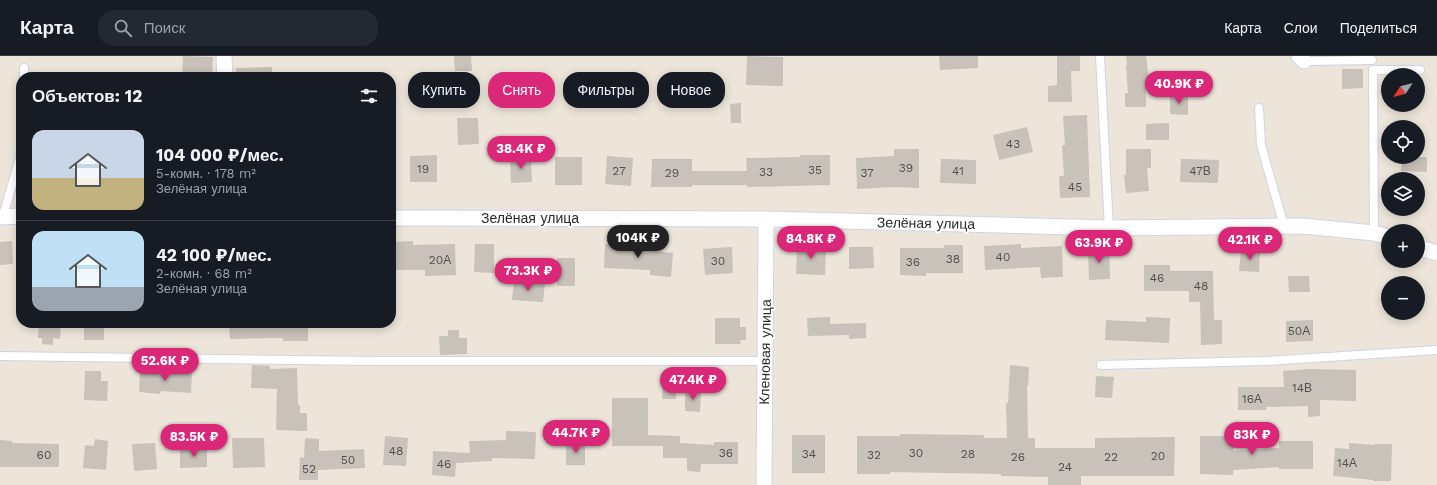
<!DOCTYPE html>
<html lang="ru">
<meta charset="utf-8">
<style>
:root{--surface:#171b24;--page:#242831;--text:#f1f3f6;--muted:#9ea1a6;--line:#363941;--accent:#db2777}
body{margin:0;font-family:"Work Sans",sans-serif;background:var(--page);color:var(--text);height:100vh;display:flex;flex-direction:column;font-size:15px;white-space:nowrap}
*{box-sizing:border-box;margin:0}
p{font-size:13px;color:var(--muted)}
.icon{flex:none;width:22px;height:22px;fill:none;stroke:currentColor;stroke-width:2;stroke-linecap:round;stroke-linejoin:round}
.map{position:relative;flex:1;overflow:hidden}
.panel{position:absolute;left:16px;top:16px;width:380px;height:256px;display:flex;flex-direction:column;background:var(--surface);border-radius:16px;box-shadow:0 2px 10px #0003}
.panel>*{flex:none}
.hud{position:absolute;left:408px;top:16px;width:380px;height:36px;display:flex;gap:8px}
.needle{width:26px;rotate:234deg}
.controls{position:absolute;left:1381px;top:12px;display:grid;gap:8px}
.controls a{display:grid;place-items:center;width:44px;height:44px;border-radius:50%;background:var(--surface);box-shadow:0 2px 10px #0003;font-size:20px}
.price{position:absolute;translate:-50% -34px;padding:0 9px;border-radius:14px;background:var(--accent);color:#fff;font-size:13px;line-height:26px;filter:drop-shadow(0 1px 2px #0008)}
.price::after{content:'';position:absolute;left:50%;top:24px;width:12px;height:9px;margin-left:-6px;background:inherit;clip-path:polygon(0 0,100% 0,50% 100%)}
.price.selected{background:#222;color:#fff}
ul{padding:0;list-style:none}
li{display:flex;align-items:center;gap:12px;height:100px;padding:0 16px}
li+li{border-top:1px solid var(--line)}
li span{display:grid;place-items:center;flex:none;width:112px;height:80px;border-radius:12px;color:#555}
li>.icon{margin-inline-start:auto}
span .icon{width:48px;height:48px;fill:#fffc;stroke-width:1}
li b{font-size:17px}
h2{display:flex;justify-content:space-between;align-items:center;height:48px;padding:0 16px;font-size:17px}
.pill{padding:0 14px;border-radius:16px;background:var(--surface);box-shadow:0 2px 10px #0003;font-size:14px;line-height:36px}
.pill.selected{background:var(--accent);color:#fff}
header{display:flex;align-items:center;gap:24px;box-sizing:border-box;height:56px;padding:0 20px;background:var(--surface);border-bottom:1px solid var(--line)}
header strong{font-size:19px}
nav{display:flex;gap:22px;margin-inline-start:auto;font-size:14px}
.search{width:280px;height:36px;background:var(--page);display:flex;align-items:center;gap:10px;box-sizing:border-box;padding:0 14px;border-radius:16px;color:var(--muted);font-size:15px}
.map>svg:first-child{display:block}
.building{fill:#c8c2ba}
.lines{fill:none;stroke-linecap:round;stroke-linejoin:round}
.lane-casing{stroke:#d0d3e4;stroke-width:10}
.street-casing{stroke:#d0d3e4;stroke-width:17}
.lane{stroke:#fff;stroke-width:8}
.street{stroke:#fff;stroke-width:15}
.labels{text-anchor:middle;stroke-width:4;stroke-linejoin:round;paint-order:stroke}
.number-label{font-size:12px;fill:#52504e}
.street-label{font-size:14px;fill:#2a2a2a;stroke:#fff}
</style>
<header>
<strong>Карта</strong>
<div class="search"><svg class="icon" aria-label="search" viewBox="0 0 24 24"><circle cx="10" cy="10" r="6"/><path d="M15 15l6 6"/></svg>Поиск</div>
<nav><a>Карта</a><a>Слои</a><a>Поделиться</a></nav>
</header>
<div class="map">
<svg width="1437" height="429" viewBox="0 0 1437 429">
<rect width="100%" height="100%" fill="#ede5da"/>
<!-- building -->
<g class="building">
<path d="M183,0L213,1L212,21H182Z"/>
<path d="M454,0H471L472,15H455Z"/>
<path d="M747,0L783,1V30L746,29Z"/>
<path d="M939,0H978V12L940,14Z"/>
<path d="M1057,0H1080V15H1071L1072,46H1048V30L1057,29Z"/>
<path d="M1126,0H1146L1149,24H1146V51H1125V37H1128L1126,10H1127Z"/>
<path d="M272,11V21H236V12Z"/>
<path d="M1342,13H1363V32L1342,33Z"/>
<path d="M692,19L693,41L677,42L676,20Z"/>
<path d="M1170,40H1188V59L1170,58Z"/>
<path d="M741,47V67H731L730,48Z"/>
<path d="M1087,59L1090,141L1060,142L1059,120H1064L1062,89H1065L1063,60Z"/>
<path d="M457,62H478L479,88L458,89Z"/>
<path d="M1169,67V84H1146V68Z"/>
<path d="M1027,71L1033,96L999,104L993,79Z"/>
<path d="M894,93H919V132L894,131L857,133L856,102L894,100Z"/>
<path d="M1126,93H1151V112H1147L1149,135L1126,137L1124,119H1126Z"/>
<path d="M437,99V126H410V100Z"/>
<path d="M800,99H830V129L747,131V129H692V131H651L652,103H692V115H747L746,102L800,101Z"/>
<path d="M607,100L633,102L631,130L605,128Z"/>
<rect x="555" y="101" width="27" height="28"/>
<path d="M1402,101H1427V116L1401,115Z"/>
<path d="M531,102L532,126L511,127L510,103Z"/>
<path d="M941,103L976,104V128L940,127Z"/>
<path d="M1181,103L1219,104L1218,127L1180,126Z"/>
<path d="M12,185L13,208L0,209V186Z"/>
<path d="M413,185V189L455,188L456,219L425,220V214H391V186Z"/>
<path d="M475,188H494V217L474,216Z"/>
<path d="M605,188L646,190V194L673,197L671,221L650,219V214L604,212Z"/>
<path d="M1021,188V192L1062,190L1063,221L1041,222L1040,211L985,214L984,190Z"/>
<path d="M944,189H963V217H926V220L900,219V192H944Z"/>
<path d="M797,190L826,191L825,219L796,218Z"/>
<path d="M732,191L733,217L705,219L703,193Z"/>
<path d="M849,191H873L874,212L849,213Z"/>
<path d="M1109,192L1110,223L1089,224L1088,193Z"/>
<path d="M1241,193L1260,194L1259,216L1239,215Z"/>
<rect x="557" y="202" width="18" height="28"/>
<path d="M1144,209H1170V215H1213L1214,264H1222V288L1201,289L1200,246H1189V235H1144Z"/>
<path d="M1288,220H1309L1310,236H1289Z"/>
<path d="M514,225L545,227L543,246L512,244Z"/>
<path d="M830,261V268L866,267V282L849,283V279L808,280L807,262Z"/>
<path d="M1146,261L1170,262L1169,287L1105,284L1106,264L1146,266Z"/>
<path d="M715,262H740V271H746V284H740L741,288H715Z"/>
<path d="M1313,264V285L1286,286V265Z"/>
<path d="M39,267H61L60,283L53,282V289L42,288V282H38Z"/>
<rect x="84" y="267" width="20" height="17"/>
<path d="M229,267H308V285H283V282L230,283Z"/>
<path d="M448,274H459V282H467V298L440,299L439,280H448Z"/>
<path d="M252,309L270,310V313L297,312L298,349H300V357H307V375L276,374L277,333L251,332Z"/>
<path d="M1010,309L1029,311L1028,330H1027L1028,382H1035V392H1095V382L1175,381L1174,420H1081V429H1048V421L1001,420V418L890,416V418H857V380H900V378L984,379V382H1007L1006,347H1008Z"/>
<path d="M1310,313L1356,314V345L1320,344V360L1308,361V350L1266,351V354H1238V331H1284L1283,315Z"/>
<path d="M85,315H101V325H108L107,345L84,344Z"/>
<path d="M140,315L178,318V316L192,317L191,337L161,335L160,338L139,336Z"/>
<path d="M1096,320L1114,321L1112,342L1095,341Z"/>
<path d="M663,323H677L676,343H662Z"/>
<path d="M685,334L701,335L700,356L685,355Z"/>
<path d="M612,342H648V379L680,380V387L714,389V386H738V408H701L700,416L687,415V402H663V390H612Z"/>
<path d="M506,375L536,376L535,403L492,402V405L456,407L455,421L432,419L433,395L470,397L469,385L506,384Z"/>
<rect x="792" y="379" width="33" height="38"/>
<path d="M385,380L408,382L406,410L383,409Z"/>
<path d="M1200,380H1233V395L1279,392V385H1313V413H1279V411L1233,414V419L1200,418Z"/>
<path d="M232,382H264L265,411L233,412Z"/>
<path d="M305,382L319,383V395L364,393L365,412L318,414V424H299L300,401L304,402Z"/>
<path d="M95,383L108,385L106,414L83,412L85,389L94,390Z"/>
<path d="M0,384L12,385V387L59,388V411H0Z"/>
<path d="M155,387L157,413L134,415L132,388Z"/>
<path d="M1349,387L1374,389V388H1392L1391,425H1373V424L1333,420L1335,392L1349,393Z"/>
<rect x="566" y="388" width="19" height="21"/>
<path d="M207,392V411L180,412V393Z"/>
</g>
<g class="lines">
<defs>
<g id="lane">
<path d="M1100,0L1109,172"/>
<path d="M1304,5L1372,4"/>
<path d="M24,21V12"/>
<path d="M1259,52L1261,89L1284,170"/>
<path d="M3,160L21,98"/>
<path d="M1374,177L1373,14H1420"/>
<path d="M0,300L376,305H765"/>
<path d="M1101,309L1265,305L1437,294"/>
</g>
<g id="street">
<path d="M224,0L225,21"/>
<path d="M1299,0L1304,5"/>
<path d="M0,161L21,160"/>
<path d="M391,162L766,163L1109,172L1303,170L1374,177L1388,181"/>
<path d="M1418,191L1437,197"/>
<path d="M764,429L766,163"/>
</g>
</defs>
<!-- lane casing -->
<use href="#lane" class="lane-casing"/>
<!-- street casing -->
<use href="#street" class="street-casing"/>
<!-- lane -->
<use href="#lane" class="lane"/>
<!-- street -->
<use href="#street" class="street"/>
</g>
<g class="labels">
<!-- number labels -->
<g class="number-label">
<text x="1013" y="92">43</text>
<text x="906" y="116">39</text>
<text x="423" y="117">19</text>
<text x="815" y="118">35</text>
<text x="619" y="119">27</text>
<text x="958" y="119">41</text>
<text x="1200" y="119">47В</text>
<text x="766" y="120">33</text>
<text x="672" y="121">29</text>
<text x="867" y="121">37</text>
<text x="1075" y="135">45</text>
<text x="1003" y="205">40</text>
<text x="953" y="207">38</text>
<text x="440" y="208">20А</text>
<text x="718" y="209">30</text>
<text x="913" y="210">36</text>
<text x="1157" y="226">46</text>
<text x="1201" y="234">48</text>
<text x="1299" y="279">50А</text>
<text x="1302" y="336">14В</text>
<text x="1252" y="347">16А</text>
<text x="396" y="399">48</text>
<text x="726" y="401">36</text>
<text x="916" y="401">30</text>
<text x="809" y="402">34</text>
<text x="968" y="402">28</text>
<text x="44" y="403">60</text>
<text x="874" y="403">32</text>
<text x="1158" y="404">20</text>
<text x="1018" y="405">26</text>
<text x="1111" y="405">22</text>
<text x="348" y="408">50</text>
<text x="1347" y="411">14А</text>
<text x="444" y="412">46</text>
<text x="1065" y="415">24</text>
<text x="309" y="417">52</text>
</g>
<!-- street labels -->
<g class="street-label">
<text x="530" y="167">Зелёная улица</text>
<text transform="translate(926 167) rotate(1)" y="5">Зелёная улица</text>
<text transform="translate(765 296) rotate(-89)" y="5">Кленовая улица</text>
</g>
</g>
</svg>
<div class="controls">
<a><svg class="needle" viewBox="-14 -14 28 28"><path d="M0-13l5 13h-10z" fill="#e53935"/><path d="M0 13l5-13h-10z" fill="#9ea1a6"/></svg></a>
<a><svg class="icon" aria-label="locate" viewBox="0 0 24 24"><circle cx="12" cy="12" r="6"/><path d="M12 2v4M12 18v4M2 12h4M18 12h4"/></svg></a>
<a><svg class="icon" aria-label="layers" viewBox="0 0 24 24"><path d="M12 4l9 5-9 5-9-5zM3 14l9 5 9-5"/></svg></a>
<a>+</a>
<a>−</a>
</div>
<b class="price" style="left:1179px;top:49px">40.9K ₽</b>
<b class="price" style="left:521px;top:114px">38.4K ₽</b>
<b class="price selected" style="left:638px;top:203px">104K ₽</b>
<b class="price" style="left:811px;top:204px">84.8K ₽</b>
<b class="price" style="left:1250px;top:205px">42.1K ₽</b>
<b class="price" style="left:1099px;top:208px">63.9K ₽</b>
<b class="price" style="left:528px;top:236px">73.3K ₽</b>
<b class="price" style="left:165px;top:326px">52.6K ₽</b>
<b class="price" style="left:693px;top:345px">47.4K ₽</b>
<b class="price" style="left:576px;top:398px">44.7K ₽</b>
<b class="price" style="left:1252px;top:400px">83K ₽</b>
<b class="price" style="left:194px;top:402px">83.5K ₽</b>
<div class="hud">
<a class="pill">Купить</a>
<a class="pill selected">Снять</a>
<a class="pill">Фильтры</a>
<a class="pill">Новое</a>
</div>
<section class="panel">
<h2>Объектов: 12<svg class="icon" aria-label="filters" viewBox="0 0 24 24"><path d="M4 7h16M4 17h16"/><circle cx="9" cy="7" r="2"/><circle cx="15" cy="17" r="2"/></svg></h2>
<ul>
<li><span style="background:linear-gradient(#c9d6e8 60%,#c2b280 0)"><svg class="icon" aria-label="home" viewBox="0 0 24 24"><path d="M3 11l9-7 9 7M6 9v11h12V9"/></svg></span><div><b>104 000 ₽/мес.</b><p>5-комн. · 178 m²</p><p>Зелёная улица</p></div></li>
<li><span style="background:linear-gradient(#bfe0f5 70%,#9aa5b1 0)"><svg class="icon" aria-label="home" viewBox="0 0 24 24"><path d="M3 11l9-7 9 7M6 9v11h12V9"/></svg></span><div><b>42 100 ₽/мес.</b><p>2-комн. · 68 m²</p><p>Зелёная улица</p></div></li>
</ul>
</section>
</div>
